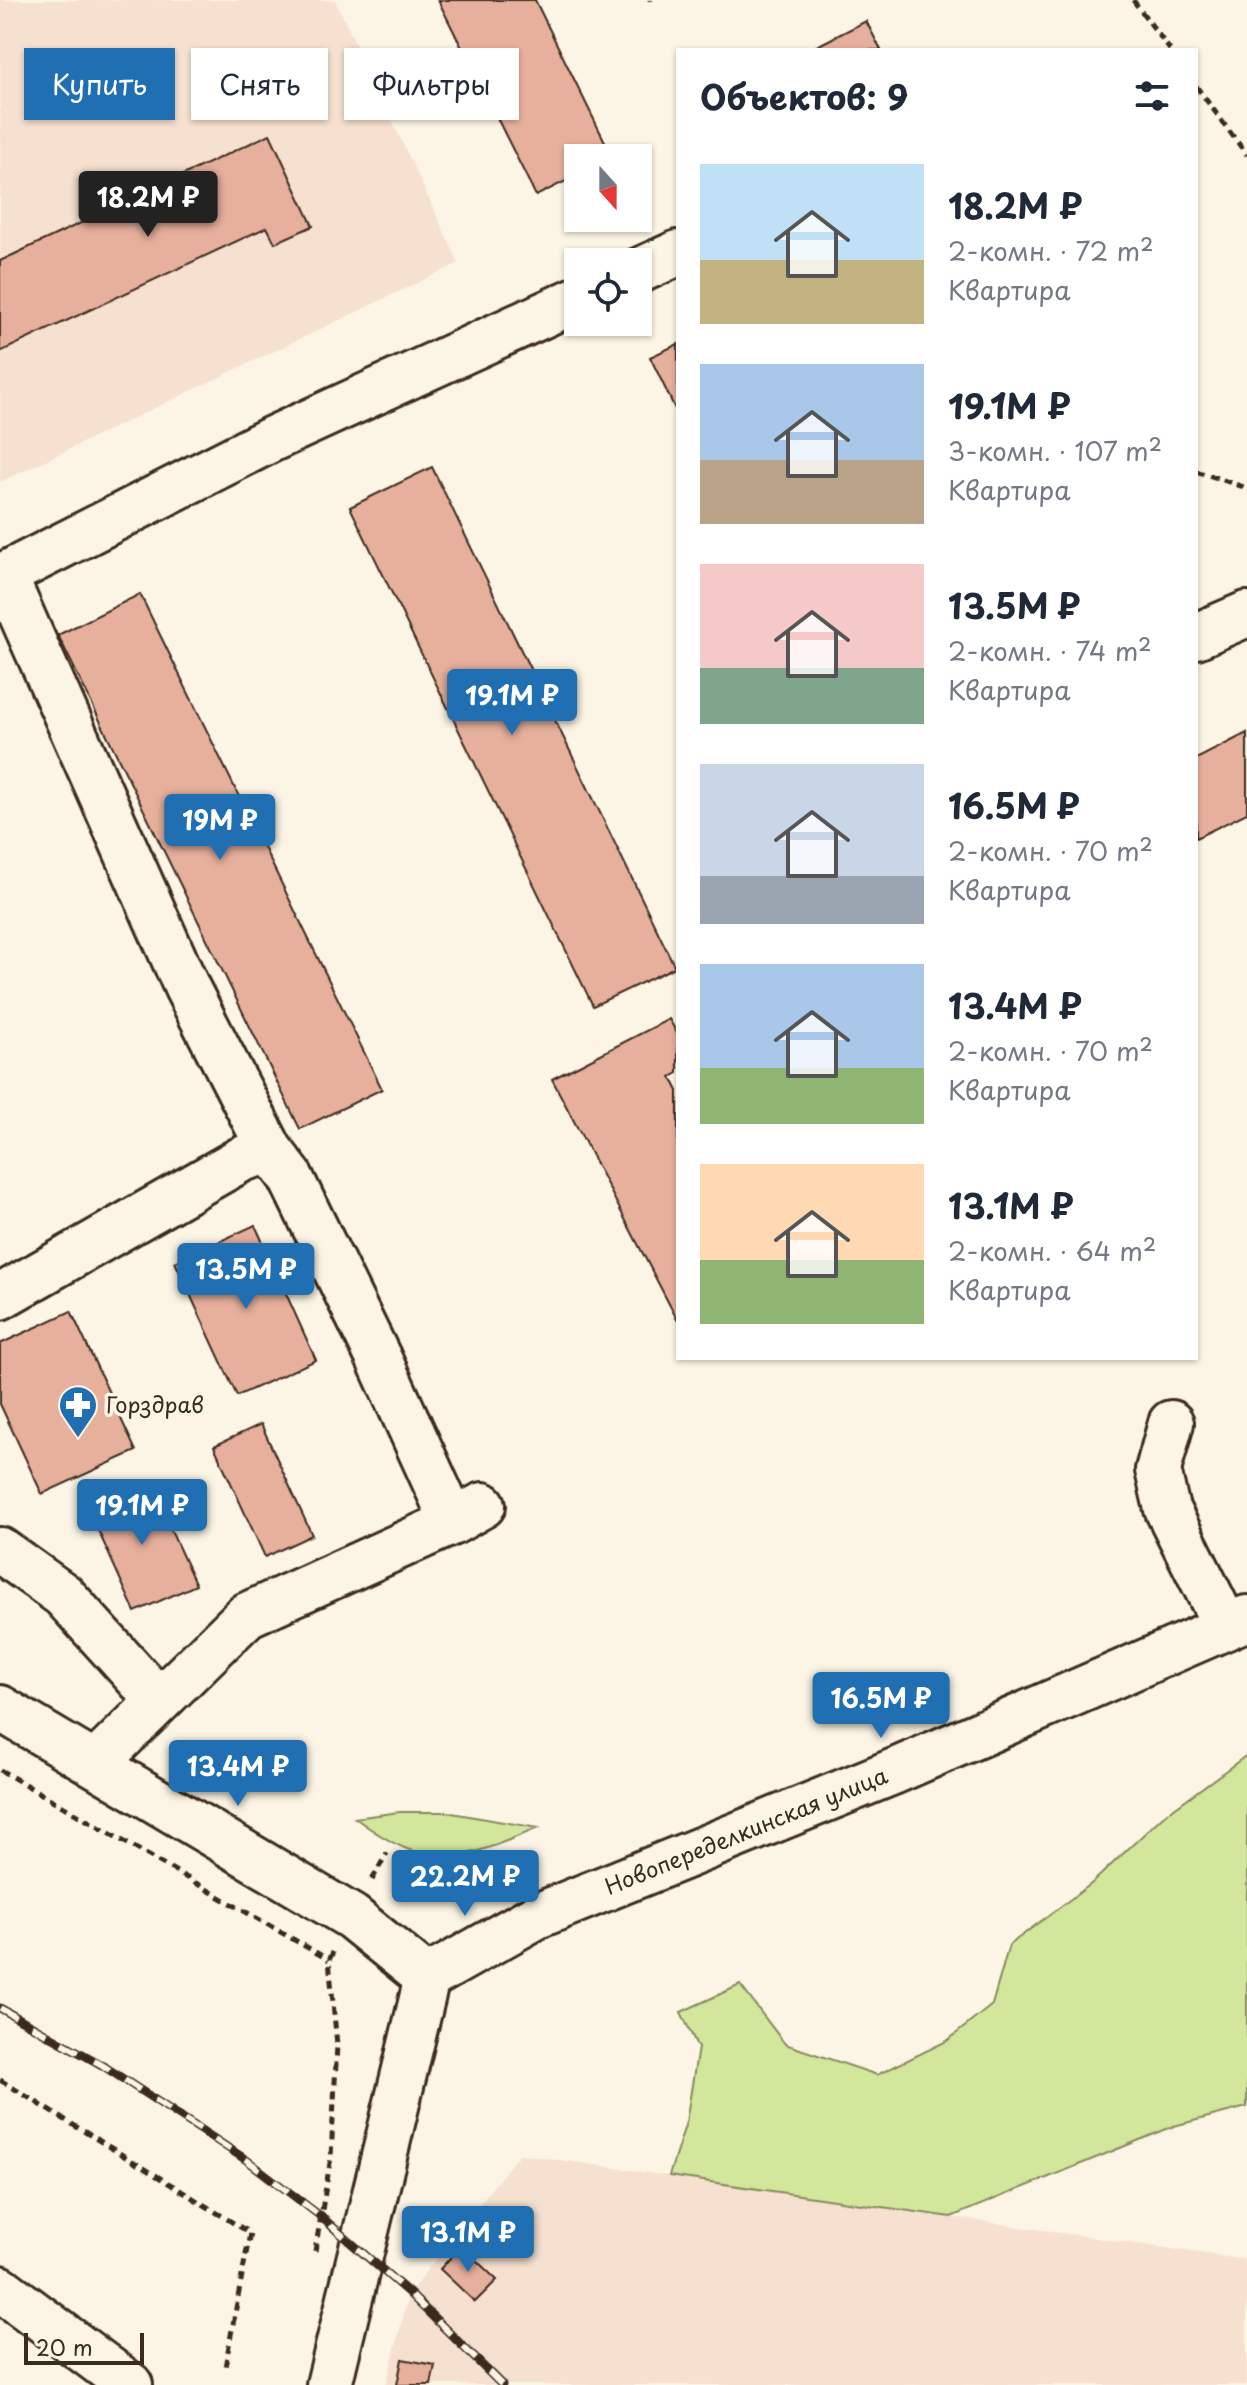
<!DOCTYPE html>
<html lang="ru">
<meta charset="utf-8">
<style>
:root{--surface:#fff;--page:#f6f6f7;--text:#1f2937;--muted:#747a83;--accent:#1f6fb2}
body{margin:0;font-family:"Playpen Sans",sans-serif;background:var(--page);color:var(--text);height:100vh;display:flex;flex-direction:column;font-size:30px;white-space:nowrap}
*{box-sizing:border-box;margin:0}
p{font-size:26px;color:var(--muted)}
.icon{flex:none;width:44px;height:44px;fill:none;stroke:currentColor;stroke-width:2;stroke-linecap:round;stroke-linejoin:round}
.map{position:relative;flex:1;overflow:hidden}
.details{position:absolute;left:676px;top:48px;width:522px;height:1312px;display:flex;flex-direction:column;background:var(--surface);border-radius:0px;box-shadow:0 2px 6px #0004}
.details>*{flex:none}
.top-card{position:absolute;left:24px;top:48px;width:532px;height:72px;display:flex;gap:16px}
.needle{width:52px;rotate:159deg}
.controls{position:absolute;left:564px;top:144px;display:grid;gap:16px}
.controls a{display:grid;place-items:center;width:88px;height:88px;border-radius:0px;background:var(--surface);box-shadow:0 2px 6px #0004;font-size:40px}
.scale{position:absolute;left:24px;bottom:20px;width:120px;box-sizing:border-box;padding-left:8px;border:4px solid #3b2a1e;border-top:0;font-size:22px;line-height:28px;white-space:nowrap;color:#3b2a1e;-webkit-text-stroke:6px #fcf5e5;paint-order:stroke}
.price{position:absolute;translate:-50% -68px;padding:0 18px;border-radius:8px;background:var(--accent);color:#fff;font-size:26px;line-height:52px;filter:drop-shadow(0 2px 4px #0008)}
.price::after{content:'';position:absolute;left:50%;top:48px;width:24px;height:18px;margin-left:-12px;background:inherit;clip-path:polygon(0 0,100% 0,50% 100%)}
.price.on{background:#222;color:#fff}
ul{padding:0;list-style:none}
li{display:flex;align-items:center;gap:24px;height:200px;padding:0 24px}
li span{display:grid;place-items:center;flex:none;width:224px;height:160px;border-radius:0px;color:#555}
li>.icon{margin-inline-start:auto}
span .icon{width:96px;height:96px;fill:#fffc;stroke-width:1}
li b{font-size:34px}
h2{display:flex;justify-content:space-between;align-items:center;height:96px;padding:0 24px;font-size:34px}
.tag{padding:0 28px;border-radius:0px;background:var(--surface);box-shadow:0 2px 6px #0004;font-size:28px;line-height:72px}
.tag.on{background:var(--accent);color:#fff}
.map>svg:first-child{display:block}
.built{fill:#f6e0cf}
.green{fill:#d2e79c;stroke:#86885d;stroke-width:2}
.building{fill:#e7b09d;stroke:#3b2a1e;stroke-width:2}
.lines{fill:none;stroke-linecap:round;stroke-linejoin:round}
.minor-casing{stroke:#3b2a1e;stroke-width:50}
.major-casing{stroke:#3b2a1e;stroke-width:50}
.path{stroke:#3b2a1e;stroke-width:5;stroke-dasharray:8 6;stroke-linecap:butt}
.minor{stroke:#fcf5e5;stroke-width:44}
.major{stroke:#fcf5e5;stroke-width:44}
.rail-casing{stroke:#3b2a1e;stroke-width:9}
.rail{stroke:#fcf5e5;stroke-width:6;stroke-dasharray:18;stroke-linecap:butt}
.labels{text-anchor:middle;stroke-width:7;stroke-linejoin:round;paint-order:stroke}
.poi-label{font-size:22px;fill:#3b2a1e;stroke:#fcf5e5;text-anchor:start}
.street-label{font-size:22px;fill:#3b2a1e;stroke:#fcf5e5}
</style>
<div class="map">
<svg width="1247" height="2385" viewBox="0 0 1247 2385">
<rect width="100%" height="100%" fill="#fcf5e5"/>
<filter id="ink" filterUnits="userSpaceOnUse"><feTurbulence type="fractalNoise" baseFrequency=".0125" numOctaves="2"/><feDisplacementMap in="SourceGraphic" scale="16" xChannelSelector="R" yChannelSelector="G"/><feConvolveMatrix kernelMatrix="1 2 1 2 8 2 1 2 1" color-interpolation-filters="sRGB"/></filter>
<g filter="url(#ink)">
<!-- built -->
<g class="built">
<path d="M0,0H335L459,263L0,482Z"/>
<path d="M519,2154L1247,2260V2385H386L409,2293Z"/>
</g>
<!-- green -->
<g class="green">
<path d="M1247,1755V2107L1174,2126L951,2217L669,2176L686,2122L698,2048L681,2012L740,1985L785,2044L877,2075L947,2041L992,2005L1009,1945L1091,1884L1162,1817Z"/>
<path d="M400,1812H446L538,1828C458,1862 429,1873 355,1818Z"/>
</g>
<!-- building -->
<g class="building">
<path d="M438,0H535L613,158H578V175L536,196Z"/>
<path d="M866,21L881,50H809Z"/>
<path d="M270,134L313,226L275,243L267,227L0,352V261Z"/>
<path d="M678,344V415L650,357Z"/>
<path d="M432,467L675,967L593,1006L350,507Z"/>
<path d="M140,594L382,1089L300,1129L58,635Z"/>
<path d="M1247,733V813L1196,838V759Z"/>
<path d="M669,1019L678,1035V1073L671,1077L678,1091V1321L552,1079Z"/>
<path d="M255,1225L316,1360L237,1396L175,1262Z"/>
<path d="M71,1311L136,1451L42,1494L0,1404V1344Z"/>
<path d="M261,1424L312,1535L265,1557L214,1446Z"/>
<path d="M148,1481L196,1585L135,1612L88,1508Z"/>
<path d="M461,2246L497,2280L475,2302L440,2269Z"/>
<path d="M402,2359L435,2365L431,2385H397Z"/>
</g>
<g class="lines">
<defs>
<g id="minor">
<path d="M638,271L678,253"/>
<path d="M1196,636L1247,614"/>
<path d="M0,1297L242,1159L270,1150"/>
<path d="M1171,1423L1158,1470L1167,1509L1226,1627"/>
<path d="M453,1522L379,1359L290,1176L270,1150L187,988L4,575L272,439L578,299"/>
<path d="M0,1550L63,1595L158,1700"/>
<path d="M95,1764L247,1615L453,1522L483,1505"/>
</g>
<g id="major">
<path d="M0,1708L352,1917L427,1978"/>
<path id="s1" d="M427,1978L537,1916L895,1771L1247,1618"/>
<path d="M0,2288L130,2385"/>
<path d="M329,2385L427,1978"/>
</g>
</defs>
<!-- minor casing -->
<use href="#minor" class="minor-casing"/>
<!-- major casing -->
<use href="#major" class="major-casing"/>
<!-- path -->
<g class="path">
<path d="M1133,0L1170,50"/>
<path d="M650,1V0"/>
<path d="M1196,86L1247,155"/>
<path d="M1196,471L1247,488"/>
<path d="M0,1770L329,1960"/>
<path d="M372,1880L387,1853"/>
<path d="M0,2080L250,2233L225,2367"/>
<path d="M315,2251L331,2157L337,2045L329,1960L333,1952"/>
</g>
<!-- minor -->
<use href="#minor" class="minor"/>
<!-- major -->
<use href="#major" class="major"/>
<defs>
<path id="rail" d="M0,2008L102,2065L248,2161L319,2215L409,2293L502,2385"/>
</defs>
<!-- rail casing -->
<use href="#rail" class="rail-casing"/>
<!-- rail -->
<use href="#rail" class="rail"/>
</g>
</g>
<!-- icons -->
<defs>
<symbol id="pharmacy-pin" viewBox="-11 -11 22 30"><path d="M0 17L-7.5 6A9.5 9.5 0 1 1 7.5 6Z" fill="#1f6fb2" stroke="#fcf5e5"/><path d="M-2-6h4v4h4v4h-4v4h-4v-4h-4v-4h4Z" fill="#fff"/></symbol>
</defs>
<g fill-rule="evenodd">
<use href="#pharmacy-pin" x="56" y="1383" width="44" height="60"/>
</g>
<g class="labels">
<!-- poi labels -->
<g class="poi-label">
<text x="106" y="1413">Горздрав</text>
</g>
<!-- street labels -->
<g class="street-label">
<text dy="8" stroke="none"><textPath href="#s1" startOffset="352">Новопеределкинская улица</textPath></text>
</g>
</g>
</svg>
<div class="controls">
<a><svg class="needle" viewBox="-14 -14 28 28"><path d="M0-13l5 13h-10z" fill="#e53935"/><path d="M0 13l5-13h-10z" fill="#747a83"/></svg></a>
<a><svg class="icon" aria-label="locate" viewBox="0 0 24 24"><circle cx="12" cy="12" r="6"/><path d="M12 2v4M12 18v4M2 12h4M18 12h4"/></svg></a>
</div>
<div class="scale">20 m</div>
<b class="price on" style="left:148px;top:239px">18.2M ₽</b>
<b class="price" style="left:512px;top:737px">19.1M ₽</b>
<b class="price" style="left:220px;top:862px">19M ₽</b>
<b class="price" style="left:246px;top:1311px">13.5M ₽</b>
<b class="price" style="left:142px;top:1547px">19.1M ₽</b>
<b class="price" style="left:881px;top:1740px">16.5M ₽</b>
<b class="price" style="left:238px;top:1808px">13.4M ₽</b>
<b class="price" style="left:465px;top:1918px">22.2M ₽</b>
<b class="price" style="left:468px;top:2274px">13.1M ₽</b>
<div class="top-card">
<a class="tag on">Купить</a>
<a class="tag">Снять</a>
<a class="tag">Фильтры</a>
</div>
<section class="details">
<h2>Объектов: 9<svg class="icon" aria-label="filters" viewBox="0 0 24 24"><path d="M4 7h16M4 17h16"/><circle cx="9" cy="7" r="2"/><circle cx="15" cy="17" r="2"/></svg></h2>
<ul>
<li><span style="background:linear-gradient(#bfe0f5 60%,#c2b280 0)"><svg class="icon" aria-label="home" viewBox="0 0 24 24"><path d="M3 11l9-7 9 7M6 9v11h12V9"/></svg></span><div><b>18.2M ₽</b><p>2-комн. · 72 m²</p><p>Квартира</p></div></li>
<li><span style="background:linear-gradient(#a9c7e8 60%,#b9a48a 0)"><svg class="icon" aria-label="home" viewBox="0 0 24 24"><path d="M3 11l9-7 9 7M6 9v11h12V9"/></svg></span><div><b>19.1M ₽</b><p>3-комн. · 107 m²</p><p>Квартира</p></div></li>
<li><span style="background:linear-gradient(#f6c9c9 65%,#7fa58c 0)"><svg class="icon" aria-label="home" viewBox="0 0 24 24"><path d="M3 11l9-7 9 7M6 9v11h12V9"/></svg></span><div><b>13.5M ₽</b><p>2-комн. · 74 m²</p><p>Квартира</p></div></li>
<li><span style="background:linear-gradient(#c9d6e8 70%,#9aa5b1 0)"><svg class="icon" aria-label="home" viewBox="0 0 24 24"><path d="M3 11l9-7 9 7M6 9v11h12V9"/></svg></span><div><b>16.5M ₽</b><p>2-комн. · 70 m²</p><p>Квартира</p></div></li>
<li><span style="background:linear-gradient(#a9c7e8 65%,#8fb573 0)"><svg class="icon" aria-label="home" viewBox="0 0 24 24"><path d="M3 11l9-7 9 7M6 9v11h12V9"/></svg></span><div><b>13.4M ₽</b><p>2-комн. · 70 m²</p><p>Квартира</p></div></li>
<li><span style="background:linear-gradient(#ffd9b3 60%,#8fb573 0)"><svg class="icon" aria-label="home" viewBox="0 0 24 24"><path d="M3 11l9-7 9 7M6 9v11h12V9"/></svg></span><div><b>13.1M ₽</b><p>2-комн. · 64 m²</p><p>Квартира</p></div></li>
</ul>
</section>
</div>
